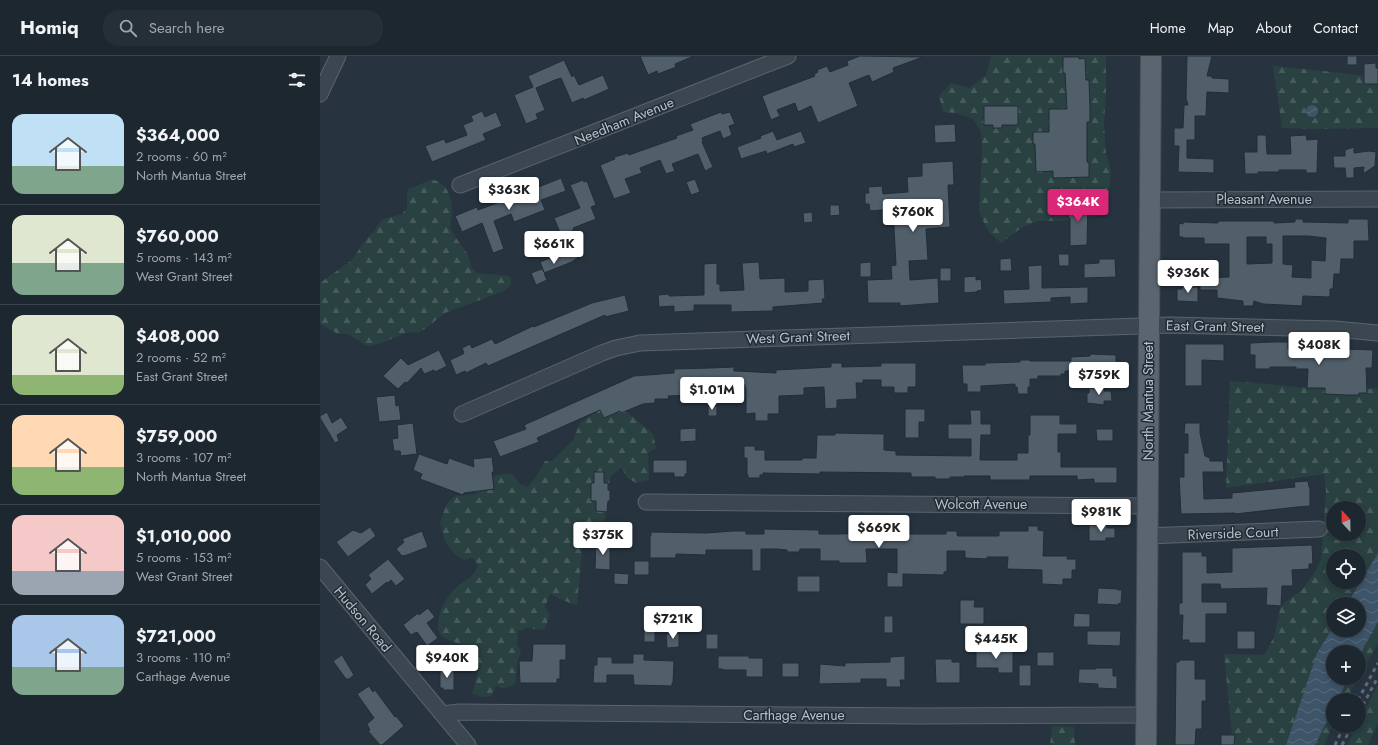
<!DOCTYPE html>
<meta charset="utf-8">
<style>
:root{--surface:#1d2730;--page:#252f38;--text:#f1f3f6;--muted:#a0a5ab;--line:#3b444c;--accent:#db2777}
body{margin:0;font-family:Jost,sans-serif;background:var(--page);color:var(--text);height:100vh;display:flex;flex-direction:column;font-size:15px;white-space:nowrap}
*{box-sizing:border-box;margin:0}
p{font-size:13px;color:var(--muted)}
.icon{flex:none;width:22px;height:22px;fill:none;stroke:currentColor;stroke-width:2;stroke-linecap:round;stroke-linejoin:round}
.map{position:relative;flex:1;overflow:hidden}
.sheet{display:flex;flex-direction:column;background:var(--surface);width:320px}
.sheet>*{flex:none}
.needle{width:26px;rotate:338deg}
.controls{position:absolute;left:1006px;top:445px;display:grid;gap:8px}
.controls a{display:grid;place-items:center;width:40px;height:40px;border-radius:50%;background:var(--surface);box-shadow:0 2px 6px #0003,0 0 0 1px var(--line);font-size:20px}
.price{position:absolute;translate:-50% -34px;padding:0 9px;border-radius:4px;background:#fff;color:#222;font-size:13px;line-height:26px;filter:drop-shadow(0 1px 2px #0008)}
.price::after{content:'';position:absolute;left:50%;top:24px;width:12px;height:9px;margin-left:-6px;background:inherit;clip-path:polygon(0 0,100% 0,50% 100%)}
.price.active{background:var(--accent);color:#fff}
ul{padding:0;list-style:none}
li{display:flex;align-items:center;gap:12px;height:100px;padding:0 12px}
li+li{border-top:1px solid var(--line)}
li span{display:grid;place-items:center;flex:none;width:112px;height:80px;border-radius:12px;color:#555}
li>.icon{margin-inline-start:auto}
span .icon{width:48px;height:48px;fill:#fffc;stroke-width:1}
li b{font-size:17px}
h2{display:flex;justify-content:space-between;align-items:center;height:48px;padding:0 12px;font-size:17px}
header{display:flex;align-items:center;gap:24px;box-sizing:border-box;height:56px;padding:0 20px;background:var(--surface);border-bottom:1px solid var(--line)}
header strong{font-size:19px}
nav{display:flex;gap:22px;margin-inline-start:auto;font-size:14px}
.search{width:280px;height:36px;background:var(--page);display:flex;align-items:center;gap:10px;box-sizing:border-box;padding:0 14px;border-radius:16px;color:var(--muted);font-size:15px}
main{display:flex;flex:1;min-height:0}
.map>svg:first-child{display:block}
.forest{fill:url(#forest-firs);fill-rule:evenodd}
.water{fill:url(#water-waves)}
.building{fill:#515f6b;stroke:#222d37;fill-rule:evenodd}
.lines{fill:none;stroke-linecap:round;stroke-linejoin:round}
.minor-casing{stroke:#59646d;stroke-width:17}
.major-casing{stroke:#454f59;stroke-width:22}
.minor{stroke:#3b4650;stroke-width:15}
.major{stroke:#5a6570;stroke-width:20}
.rail{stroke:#5e6b77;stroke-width:3;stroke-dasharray:4 4;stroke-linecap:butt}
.labels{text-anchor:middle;stroke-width:3;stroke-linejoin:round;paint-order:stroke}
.street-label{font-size:14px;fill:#b8c1ca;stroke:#202b35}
</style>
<header>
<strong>Homiq</strong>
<div class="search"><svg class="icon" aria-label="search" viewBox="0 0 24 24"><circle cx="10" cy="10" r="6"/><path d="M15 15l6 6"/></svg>Search here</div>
<nav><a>Home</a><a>Map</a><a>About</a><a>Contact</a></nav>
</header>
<main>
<section class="sheet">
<h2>14 homes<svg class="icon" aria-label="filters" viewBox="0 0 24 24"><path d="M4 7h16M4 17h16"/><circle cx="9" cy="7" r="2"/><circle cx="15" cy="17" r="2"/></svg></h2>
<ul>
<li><span style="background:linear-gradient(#bfe0f5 65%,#7fa58c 0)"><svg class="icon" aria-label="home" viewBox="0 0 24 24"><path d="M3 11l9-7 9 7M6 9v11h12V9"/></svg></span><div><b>$364,000</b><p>2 rooms · 60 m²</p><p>North Mantua Street</p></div></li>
<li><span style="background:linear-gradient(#dfe7d0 60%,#7fa58c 0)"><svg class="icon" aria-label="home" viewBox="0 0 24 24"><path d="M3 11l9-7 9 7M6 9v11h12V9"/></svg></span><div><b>$760,000</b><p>5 rooms · 143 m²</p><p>West Grant Street</p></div></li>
<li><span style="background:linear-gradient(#dfe7d0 75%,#8fb573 0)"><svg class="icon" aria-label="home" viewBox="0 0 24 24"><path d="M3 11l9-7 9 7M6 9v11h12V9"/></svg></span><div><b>$408,000</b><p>2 rooms · 52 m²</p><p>East Grant Street</p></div></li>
<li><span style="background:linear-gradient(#ffd9b3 65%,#8fb573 0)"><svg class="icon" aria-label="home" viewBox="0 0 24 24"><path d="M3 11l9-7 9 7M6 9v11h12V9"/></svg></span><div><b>$759,000</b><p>3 rooms · 107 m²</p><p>North Mantua Street</p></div></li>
<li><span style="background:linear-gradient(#f6c9c9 70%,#9aa5b1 0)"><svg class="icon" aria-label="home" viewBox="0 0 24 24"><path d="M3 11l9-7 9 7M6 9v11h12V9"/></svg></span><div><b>$1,010,000</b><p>5 rooms · 153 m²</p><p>West Grant Street</p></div></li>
<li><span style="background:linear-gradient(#a9c7e8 65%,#7fa58c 0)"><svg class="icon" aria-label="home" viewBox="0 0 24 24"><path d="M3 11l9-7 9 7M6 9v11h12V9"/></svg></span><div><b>$721,000</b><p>3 rooms · 110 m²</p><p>Carthage Avenue</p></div></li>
</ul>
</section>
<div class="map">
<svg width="1058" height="689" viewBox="0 0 1058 689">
<defs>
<pattern id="forest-firs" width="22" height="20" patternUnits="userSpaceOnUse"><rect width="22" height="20" fill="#294141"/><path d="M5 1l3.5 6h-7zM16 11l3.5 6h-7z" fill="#465b5b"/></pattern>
<pattern id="water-waves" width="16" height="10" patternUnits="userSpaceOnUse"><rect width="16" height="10" fill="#3e5468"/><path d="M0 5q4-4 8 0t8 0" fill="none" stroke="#586b7c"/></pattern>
</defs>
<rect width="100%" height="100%" fill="#273440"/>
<!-- forest -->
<g class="forest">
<path d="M671,0H786V36L784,68L786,98L791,114L787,158L741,165H718L701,172L681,187L668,175L659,156L662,91L661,75L653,63L637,57L623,56L619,40L631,27L650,32L666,19Z"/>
<path d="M953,10L1022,17L1058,22V72L995,73L962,72Z"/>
<path d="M111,124C127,124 133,144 132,157C132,162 129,168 131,173C135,183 144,191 148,199C151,207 150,213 158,217L189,220L191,224V229L184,235L125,257L106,272L98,277L88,276L64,286L50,290L45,289L28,278H18L0,268V227L32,204L44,186L54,175L60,166L64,163L82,158L86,153L87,148V138L88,133Z"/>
<path d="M910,325L1027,335L1058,332V497L1027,548H1013V571L997,597L966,689H913L904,598L944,599L954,581L961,549L982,534L993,519L1001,504L1006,435L1004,418L906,432ZM1013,452H1039V478H1013ZM1013,500H1039V526H1013Z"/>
<path d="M292,343L333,378L336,392L328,397L329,424L316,427L306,421L302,411L290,421L285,463L277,474L263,482L257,549L252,548L230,538L225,551L230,559L224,574L214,573L208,571L201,575L198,574L197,589L201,594L198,604L195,628L184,633L176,630L171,640L161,641L152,638C155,628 160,615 157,605C151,576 106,598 121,554C124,545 132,535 139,529C147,523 153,521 158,510L153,502L144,504L134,498L125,485L123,478L120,466L127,447L135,440L155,438L175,419L192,418L200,428L208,431L217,419L225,405H232L253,384L260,367Z"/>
<path d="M1058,566V587L1039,620V600Z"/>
<path d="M1028,622H1038L1026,644H1018Z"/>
<path d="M1058,628V667L1048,689H1027L1037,670H1039V666Z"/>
<path d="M1013,653V668L1004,689H995Z"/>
<path d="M732,670L754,671L755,689H730Z"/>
</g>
<!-- water -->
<g class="water">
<circle cx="992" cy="55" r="6"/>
<path d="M1058,497V566L1039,600V596H1013V622H1028L1018,644H1013V653L995,689H966L997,597L1013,571V574H1039V548H1027Z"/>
</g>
<!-- building -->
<g class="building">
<path d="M320,0H374L355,8L356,11L338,18L337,15L328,19Z"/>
<path d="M540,0L603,1L573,12L574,16L552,26L549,19L529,27L538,50L531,53L498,67L491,50L478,56L475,47L457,54L460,60L451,64L442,40L495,20L494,18L498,16L497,14L507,10L510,16L528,9L527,5Z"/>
<path d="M867,0H892L887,20H892V22L909,23V37L887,36L886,60H875V84H867V102L894,103V117L858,116L859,90H854V72H863L864,49H868L866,42Z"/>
<rect x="1027" y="0" width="10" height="9"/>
<path d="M743,1H759V3L765,2L766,24H769L770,51V66H767V106H769V121L733,122V115L716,116L715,88H713V76H729V53H747L745,17H743Z"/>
<path d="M244,4L252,21L254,19L259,29L283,19L289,33L264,44L263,42L252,47L241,22L235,24L216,32L225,54L216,58L218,63L206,68L194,39L213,31L208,20Z"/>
<path d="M1056,7V12H1058V28H1044V8Z"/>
<path d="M664,50H698V69H682V72H673V69H664Z"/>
<path d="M162,55L165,61L176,56L182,70L163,78L166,84L112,106L105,90L124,83L126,87L147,79L143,69L153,65L151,60Z"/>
<path d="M401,56L402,58L410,56L415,68L409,70L412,79L403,83L400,75L382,82L383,85L382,86L393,111L385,115L378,98L352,108L355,115L346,118L340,104L320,112L322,117L305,123L311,137L294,143L280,109L295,103L294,101L308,97L309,99L357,82L356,80L373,74L370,68Z"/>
<path d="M635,68L636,86L615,87L614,69Z"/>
<path d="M453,75L457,84L481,75L486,87L474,91L473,88L447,98L446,95L421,103L417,91L441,82L440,80Z"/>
<path d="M937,79H946L947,98H971L970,80L986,79L987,84L998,83L997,117H986V114H959V116H938V118H925L924,96H937Z"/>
<path d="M1034,91V97L1049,95L1056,96L1055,110L1043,118L1044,111L1034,112V122H1026L1025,112H1014L1013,100H1025V94Z"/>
<path d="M633,105L634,129H628L630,171L606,173L608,204L589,205L590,224L618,222L619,247L580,250V247H548L547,224L572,223L571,210L576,209L573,153L550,155L549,148H545V137H549L548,131L562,130L563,138L588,136L587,121L602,120V107Z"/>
<path d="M241,122L246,135L221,144L225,154L194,166L191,158L174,165L184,193L173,197L162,167L142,176L135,160L157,151L158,154L201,138L200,136L215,130L216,132Z"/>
<path d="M375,123L380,136L371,139L366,126Z"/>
<path d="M263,124L264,126L267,125L276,149L271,151L276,163L253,172L254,174L241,179L234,162L260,152L250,129Z"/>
<path d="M748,146H768L767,189L750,190V162H748Z"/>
<path d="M510,149H519L520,159L510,160Z"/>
<path d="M492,156L493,166L484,167L483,157Z"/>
<path d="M975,163H983V166L1028,167V163H1048L1049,185H1034V203H1021L1020,218H1014L1013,233H1010V241L983,240L982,250L943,248L934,245L933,250H923V245L897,242V234H880V222L909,221V188H884V182H863V181H859V167L863,168V166L898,167V165H954V167L975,166ZM963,180H988L1006,182L1005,205L991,204V222L972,221L973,209L963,208ZM927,181H946V188H952V207L927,208Z"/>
<path d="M254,193L258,202L254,204V205L224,217L227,224L216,229L211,217L222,213L224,216L220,206L250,194V195Z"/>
<path d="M738,198H749V210H739Z"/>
<path d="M691,202L692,215H680V203Z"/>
<path d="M779,203H795L796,221L764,222V208L779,207Z"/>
<path d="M439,206L440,223L465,222V236L488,235V224L504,223L505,243H502L503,247L453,251V255L411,256V249H374V255L354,256V250L339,251L338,239L349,238V240L384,239V208L397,207V228H400V235L424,234L422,207Z"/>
<path d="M550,206L551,207V221H540V207Z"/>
<path d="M722,209V232L768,231V247L750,248V241L731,242V246L684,248L683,234L709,233L708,210Z"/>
<rect x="620" y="212" width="11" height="13"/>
<path d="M656,220V224L661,223L662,234L657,235V236L644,237V221Z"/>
<path d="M861,231H878V246L857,245V233H862Z"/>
<path d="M305,239L309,255L285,261V259L168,310L166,307L146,317L145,315L136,319L130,304L143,298L144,297L142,292L150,288L152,292L172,283L175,288L213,270L214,271L272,247Z"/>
<path d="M953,286H968V293L997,294V292L1053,294L1052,312H1046L1047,337H1039V339H1027L1005,338V332H987L988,313H976V311H950V313H935V299H930V287Z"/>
<path d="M865,288H904V305L882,304V330H865Z"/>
<path d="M119,294L127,310L115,316L114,314L104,318L101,312L87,327L85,326L78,333L63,320L81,302L88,309Z"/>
<path d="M770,298L796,299V312L772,313L773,315H745V318H741V320H718V323H710V331H708V338H698L697,331H695V328L661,330V336H647V328H643L642,309H665V307L700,306V304H710V305H751V301L770,300Z"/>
<path d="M511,307H522V311L561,310V307H596V331H588V337H574V331H561V324H543V327H536L537,343L517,344V352L505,353L504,331L484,332V339L459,340V358H448V365H435V357L426,358V332H425V329L374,331L375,339L348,340L349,343H335V347L323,348L301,357L300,355L284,362L280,354L217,382L219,386L180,401L173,385L206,373L204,369L314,320L354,317V313L390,312L414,311V315H416L456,317V314L511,311Z"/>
<path d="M769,332H784V335H791L792,345H784V349L767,347V337H769Z"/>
<path d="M75,339L76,350L79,349L81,364L59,366L56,341Z"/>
<rect x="388" y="350" width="9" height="10"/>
<path d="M585,353H605V366H599V382H585Z"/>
<path d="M650,354H661V368H671V379H661L660,404H697V397H708V379H710V359H740V368H757V378H738V396H741V411H797V427H774V423L757,424V420H710V424H670V420H644V421H630V423H615V421H591V417L500,416V418L443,417V419H440V422H428V419H427V402H424V390H435V394H445V404H482V402H496L497,379H515V377L564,378V394L576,395V399L651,400V383H628V368H651Z"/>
<path d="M7,356L12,367L21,361L28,372L17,379L19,385L15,387L0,362V360Z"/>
<path d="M93,367L97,398L81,400L80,395H74L72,383L78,382L77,369Z"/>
<path d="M865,367H880V377L885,400L890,402V405H903L904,416H883L884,443L912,442V437L975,431L974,426L988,425L989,431H990V450L977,451L915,458V457L861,458L859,421H864V397H868V378H864Z"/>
<path d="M376,372V385L360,386V373Z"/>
<path d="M776,373H793V385H777Z"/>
<path d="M99,398L127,408L129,402L154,411L153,403L172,401L174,416H172L174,433L144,437L143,439L100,423L102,418L93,414Z"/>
<path d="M333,404H367V418H365V421H354V417H333Z"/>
<path d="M274,416H284V427H288V434H290V445H288L287,456L276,455V445H271V427H274Z"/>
<path d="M769,469H787V472H795V482H786V485H769Z"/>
<path d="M708,470H718V474L724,475L723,500H748L747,503H756V514H752V523H743V529L722,528V514L687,513L688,501H667V503L645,502V495H627V516H624V519L583,518V531H567V516L577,517V493H546L547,507H519V505H500V493H480L479,496H467V494L457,493H441V515H432V494H386V499L356,498V502H330V480H331V476L386,477L413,475H426V478H444V473L499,474V478H518L545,477V475H575V474L589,475V478H626V475H637V479L638,480H679V475H708Z"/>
<path d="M50,471L56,480L28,501L16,486L33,474L41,477Z"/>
<path d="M102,475L108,491L87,499L82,500L76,493L84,486L82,483Z"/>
<path d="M276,485L290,486V514L275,513Z"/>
<path d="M992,489L993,508H989V513L972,514L973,530H962L961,550L946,549L947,532L901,533L900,528H882V546H907V558H886V587H869V584H862L863,559H859V547H862V496H882V500H887V517L912,516V492Z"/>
<path d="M68,503L85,523L76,530L71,524L68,527L67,526L52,538L45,529L51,523L48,519Z"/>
<rect x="314" y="505" width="15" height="14"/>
<path d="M294,517L309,518L308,529L294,528Z"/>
<rect x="477" y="520" width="23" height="16"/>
<path d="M778,532L798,533V534H802L801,547L798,548V549L777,548Z"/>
<path d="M640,544H655L654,551H664V568H640Z"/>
<path d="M108,552L115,561L107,567L118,582L107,590L97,576L91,579L83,569L98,557L99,559Z"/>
<path d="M754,557L770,558V571H753Z"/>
<rect x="564" y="560" width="9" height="17"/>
<rect x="324" y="574" width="11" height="12"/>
<path d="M767,575H801L800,590L767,589Z"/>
<rect x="917" y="575" width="18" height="18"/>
<path d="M359,577V591L347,592L346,578Z"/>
<rect x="386" y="578" width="12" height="15"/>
<path d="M213,588H246V604H240V623H237V627H200L199,605H212Z"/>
<path d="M656,594H693V617H678V612H656Z"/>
<rect x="717" y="596" width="17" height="14"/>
<path d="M313,598H324V604L354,605L353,627H352V630L314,629L313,619H287V627H273L274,609H277V601H292V607H313Z"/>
<path d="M22,599L34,619L29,623H26L13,605Z"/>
<path d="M398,600H429V602H443V621H426V614H403V613H398Z"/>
<path d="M585,600V624H580L581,631H566V623H541V627L499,628L500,608L525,610V607L570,606V601Z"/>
<path d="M615,603H632V606H640V627H616Z"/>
<path d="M859,604H875V623H886V645H882V673H876L875,689H855L856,606H859Z"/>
<rect x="462" y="607" width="17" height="14"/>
<rect x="699" y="609" width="12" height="21"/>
<path d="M120,612H134V634H123V632H120Z"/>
<path d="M776,612H793V620H797V633L778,632V628L758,627L759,613H776Z"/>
<path d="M49,630L53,636L55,634L75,661L76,660L84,670L62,689H60L48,675L50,674L47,668L54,662L37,638Z"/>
<path d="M901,679H915L914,689H901Z"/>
</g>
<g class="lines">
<defs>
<g id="minor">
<path d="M0,38L18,0"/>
<path d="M140,129L468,0"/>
<path d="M829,144L1058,143"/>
<path d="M142,358L282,297L296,292L320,287L850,269L1015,273L1058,277"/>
<path d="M326,446L828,450"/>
<path d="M827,480L999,473"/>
<path d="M0,511L148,689"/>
<path d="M123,658L139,656L600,660L826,659"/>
</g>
<path id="major" d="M826,689L831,0"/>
</defs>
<!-- minor casing -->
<use href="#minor" class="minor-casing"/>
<!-- major casing -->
<use href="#major" class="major-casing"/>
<!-- minor -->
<use href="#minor" class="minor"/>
<!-- major -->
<use href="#major" class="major"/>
<!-- rail -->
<g class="rail">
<path d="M1038,644L1058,607"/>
<path d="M1039,656L1058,621"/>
<path d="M1015,689L1024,670"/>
<path d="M1022,689L1032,670"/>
</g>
</g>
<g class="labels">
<!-- street labels -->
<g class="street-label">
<text transform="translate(304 65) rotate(-22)" y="5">Needham Avenue</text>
<text x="944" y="148">Pleasant Avenue</text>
<text transform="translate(895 270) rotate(1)" y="5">East Grant Street</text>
<text transform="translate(478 281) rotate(-2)" y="5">West Grant Street</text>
<text transform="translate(828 345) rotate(-90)" y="5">North Mantua Street</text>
<text x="661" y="453">Wolcott Avenue</text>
<text transform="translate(913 477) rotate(-2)" y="5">Riverside Court</text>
<text transform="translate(43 563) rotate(50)" y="5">Hudson Road</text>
<text x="474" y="664">Carthage Avenue</text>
</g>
</g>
</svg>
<div class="controls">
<a><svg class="needle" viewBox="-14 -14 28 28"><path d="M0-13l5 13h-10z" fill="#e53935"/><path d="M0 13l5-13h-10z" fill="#a0a5ab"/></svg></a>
<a><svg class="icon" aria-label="locate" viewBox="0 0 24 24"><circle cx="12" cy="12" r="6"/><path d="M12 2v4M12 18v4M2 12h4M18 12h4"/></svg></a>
<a><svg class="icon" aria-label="layers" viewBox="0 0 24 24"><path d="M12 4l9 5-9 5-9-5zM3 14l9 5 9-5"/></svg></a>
<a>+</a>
<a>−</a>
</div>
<b class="price" style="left:189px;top:155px">$363K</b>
<b class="price active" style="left:758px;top:167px">$364K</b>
<b class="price" style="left:593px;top:177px">$760K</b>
<b class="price" style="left:234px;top:209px">$661K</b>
<b class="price" style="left:868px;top:238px">$936K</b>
<b class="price" style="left:999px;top:310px">$408K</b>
<b class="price" style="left:779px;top:340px">$759K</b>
<b class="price" style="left:392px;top:355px">$1.01M</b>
<b class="price" style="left:781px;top:477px">$981K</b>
<b class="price" style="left:559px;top:493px">$669K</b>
<b class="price" style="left:283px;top:500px">$375K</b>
<b class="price" style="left:353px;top:584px">$721K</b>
<b class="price" style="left:676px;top:604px">$445K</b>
<b class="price" style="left:127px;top:623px">$940K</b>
</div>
</main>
